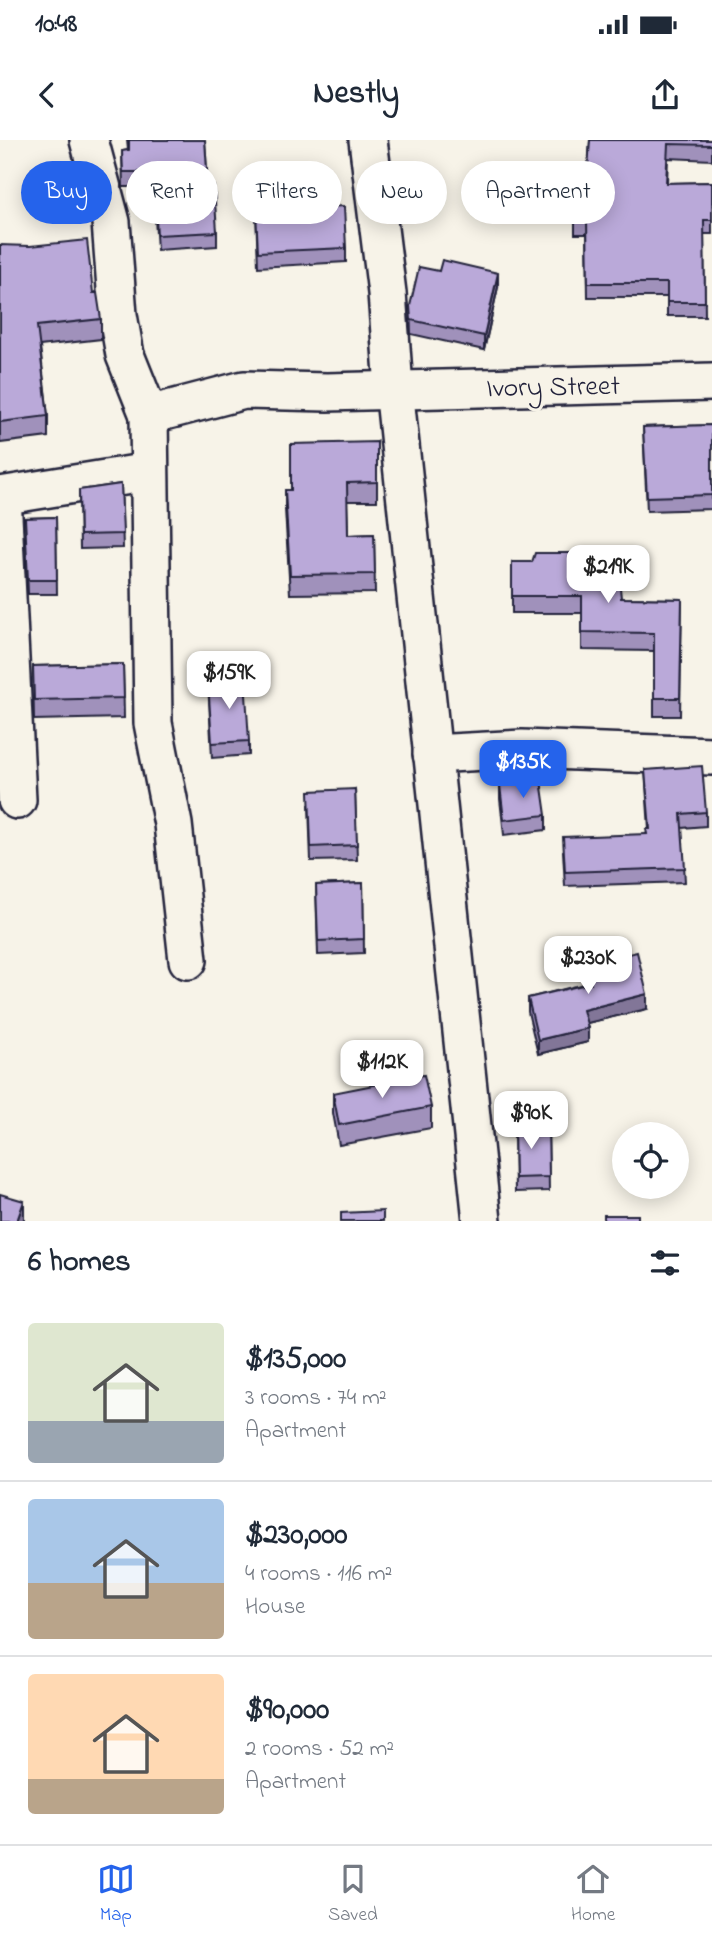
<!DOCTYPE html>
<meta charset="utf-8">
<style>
:root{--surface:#fff;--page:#f2f2f3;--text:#1f2937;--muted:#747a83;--line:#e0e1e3;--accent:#2563eb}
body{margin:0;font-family:"Indie Flower",sans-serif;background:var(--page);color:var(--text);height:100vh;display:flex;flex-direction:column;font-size:26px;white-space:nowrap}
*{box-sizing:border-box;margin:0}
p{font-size:23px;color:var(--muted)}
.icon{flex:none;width:38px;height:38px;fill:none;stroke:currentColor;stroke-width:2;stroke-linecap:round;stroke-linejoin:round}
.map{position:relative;height:1081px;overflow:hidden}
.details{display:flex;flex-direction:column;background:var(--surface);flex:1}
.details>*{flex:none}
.hud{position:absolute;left:21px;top:21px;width:670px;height:63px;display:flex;gap:14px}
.buttons{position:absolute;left:612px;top:982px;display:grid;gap:14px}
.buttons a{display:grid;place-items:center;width:77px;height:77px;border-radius:50%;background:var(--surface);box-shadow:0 4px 18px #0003;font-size:35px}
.price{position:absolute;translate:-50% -60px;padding:0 16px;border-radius:14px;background:#fff;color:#222;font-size:23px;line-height:46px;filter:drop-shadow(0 2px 4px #0008)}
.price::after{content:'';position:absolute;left:50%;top:42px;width:21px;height:16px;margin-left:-10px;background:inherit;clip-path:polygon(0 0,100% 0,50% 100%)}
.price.active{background:var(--accent);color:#fff}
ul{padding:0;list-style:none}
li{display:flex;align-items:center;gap:21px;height:175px;padding:0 28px}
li+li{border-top:2px solid var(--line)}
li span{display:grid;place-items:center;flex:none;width:196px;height:140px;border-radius:7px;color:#555}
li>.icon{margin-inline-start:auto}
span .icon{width:84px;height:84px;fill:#fffc;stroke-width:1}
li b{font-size:30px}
h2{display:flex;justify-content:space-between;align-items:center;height:84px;padding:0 28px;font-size:30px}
.chip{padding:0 24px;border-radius:32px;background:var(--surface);box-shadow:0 4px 18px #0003;font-size:24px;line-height:63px}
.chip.active{background:var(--accent);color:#fff}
.status{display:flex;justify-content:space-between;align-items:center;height:49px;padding:0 35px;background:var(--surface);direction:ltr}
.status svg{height:19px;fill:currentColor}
header{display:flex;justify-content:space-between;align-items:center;height:91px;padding:0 28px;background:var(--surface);font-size:32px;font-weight:800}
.tabs{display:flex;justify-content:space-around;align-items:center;height:98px;border-top:2px solid var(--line);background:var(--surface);font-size:19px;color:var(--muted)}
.tabs a{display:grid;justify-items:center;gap:4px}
.tabs .active{color:var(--accent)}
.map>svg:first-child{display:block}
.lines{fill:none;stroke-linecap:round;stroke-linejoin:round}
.minor-casing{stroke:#22223b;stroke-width:42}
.minor{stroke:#f7f3e8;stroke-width:37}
.wall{fill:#a091bb;stroke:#22223b;stroke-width:2}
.shaded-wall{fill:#827698;stroke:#22223b;stroke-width:2}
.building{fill:#baa9d9;stroke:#22223b;stroke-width:2}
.labels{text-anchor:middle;stroke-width:6;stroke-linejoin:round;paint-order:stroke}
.street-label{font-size:28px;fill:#22223b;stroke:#f7f3e8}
</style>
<div class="status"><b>10:48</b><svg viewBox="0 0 49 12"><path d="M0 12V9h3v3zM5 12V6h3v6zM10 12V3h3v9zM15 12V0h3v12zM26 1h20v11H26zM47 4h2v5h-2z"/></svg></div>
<header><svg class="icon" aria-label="back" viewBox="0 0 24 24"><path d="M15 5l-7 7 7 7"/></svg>Nestly<svg class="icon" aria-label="share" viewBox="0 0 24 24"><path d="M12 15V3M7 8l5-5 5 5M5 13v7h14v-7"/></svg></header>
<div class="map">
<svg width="712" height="1081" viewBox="0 0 712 1081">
<rect width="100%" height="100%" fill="#f7f3e8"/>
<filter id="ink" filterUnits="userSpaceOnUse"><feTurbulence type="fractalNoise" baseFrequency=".0143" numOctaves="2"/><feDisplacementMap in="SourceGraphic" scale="14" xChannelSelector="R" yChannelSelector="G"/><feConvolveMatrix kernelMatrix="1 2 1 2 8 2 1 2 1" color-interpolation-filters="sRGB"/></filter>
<g filter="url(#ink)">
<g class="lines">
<defs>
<g id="minor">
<path d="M89,0L111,82L118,175L125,215L149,275"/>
<path d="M368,0L387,153L394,248L482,1081"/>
<path d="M0,356L149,332"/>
<path d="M2,356L17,660"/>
<path d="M432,614L522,609L712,616"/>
<path d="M188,820L173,684L153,583L149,275L244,250L327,252L712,242"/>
</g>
</defs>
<!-- minor casing -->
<use href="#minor" class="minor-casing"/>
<!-- minor -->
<use href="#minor" class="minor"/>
</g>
<!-- wall -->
<g class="wall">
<path d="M127,0H205L208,46L217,92V106L157,110L153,47H123L122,11L128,10Z"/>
<path d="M590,0H712V20L668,18L667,43L712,42V94H704L705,176H667V157H588L587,94H575V60H586Z"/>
<path d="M256,71L346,108V122L258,127Z"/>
<path d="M0,105L101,179V199L40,206L48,276V297L0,303Z"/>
<path d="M498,147L484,210L411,194L410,166Z"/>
<path d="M712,285V369L647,371L643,287Z"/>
<path d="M377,302V361H347L348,395L374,394L375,453L290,454L285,369V350H291Z"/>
<path d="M121,344L123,408L80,409L79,350Z"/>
<path d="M56,377L57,454H28L25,378Z"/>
<path d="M512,422L621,458L682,459L680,576H654V511L582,510V473H512Z"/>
<path d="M123,524L124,578L34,580L33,526Z"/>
<path d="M208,541L249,601V615L212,618Z"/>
<path d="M645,630L706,672V686L682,688L685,742L565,746L563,711L646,694L649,689Z"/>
<path d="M500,645L546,675V690L504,695L500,659Z"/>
<path d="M355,649L357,720L311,721L309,665Z"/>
<path d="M363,743L364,813L318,815L316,745Z"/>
<path d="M587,824L647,869L587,883L588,902L538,914L528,872V858L588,843L587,839Z"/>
<path d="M333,953L431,967V988L339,1005L333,973Z"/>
<path d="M514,985H548L549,1051L515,1052Z"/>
</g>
<!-- shaded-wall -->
<g class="shaded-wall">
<path d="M498,133V147L484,210V196Z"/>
<path d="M647,854V869L583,884V870Z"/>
<path d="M588,888V902L538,914V900Z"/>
<path d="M24,1061V1079L23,1081H17Z"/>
</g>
<!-- building -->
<g class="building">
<path d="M129,0H205L208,46H214L217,92L157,95L153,32H123L122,11L129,10Z"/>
<path d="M590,0H712V5L668,4L666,43L712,42V80H704L705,162H667V143H588L587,80H575V60H586Z"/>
<path d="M344,66L346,108L258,112L256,71Z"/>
<path d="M87,100L93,153H97L101,179L37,186L48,276L0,282V105L30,106Z"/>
<path d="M442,120L498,133L484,196L411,180L410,166L419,127L439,131Z"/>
<path d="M712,285V355L647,357L643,287Z"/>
<path d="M377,302V342L347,343L348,395L374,394L375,434L290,435L285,350H291V304Z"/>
<path d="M121,344L123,394L80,395L79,350Z"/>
<path d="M56,377L57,440H28L25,378Z"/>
<path d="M616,407L621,458L682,459L680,558H654V493L582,492V456H512V422H532L535,413H583V410Z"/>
<path d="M123,524L124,558L34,560L33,526Z"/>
<path d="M245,539L249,601L212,603L208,541Z"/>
<path d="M702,626L706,672L681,674L685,728L565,732L563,697L647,694L646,689H650L645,630Z"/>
<path d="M541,640L546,675L504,680L500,645Z"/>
<path d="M355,649L357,705L311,707L309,651Z"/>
<path d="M363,743L364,799L318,801L316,745Z"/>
<path d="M637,812L647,854L583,870L588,888L538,900L528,858L591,843L587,824Z"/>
<path d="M424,935L431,967L339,985L333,953Z"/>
<path d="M514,985H548L549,1037L515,1038Z"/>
<path d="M0,1054L24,1061L17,1081H0Z"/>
<path d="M383,1071V1081H341V1073Z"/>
<rect x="604" y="1075" width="34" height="6"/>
</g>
</g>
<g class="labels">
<!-- street labels -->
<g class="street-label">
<text transform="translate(553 245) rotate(-1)" y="10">Ivory Street</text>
</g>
</g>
</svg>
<div class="buttons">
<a><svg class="icon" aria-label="locate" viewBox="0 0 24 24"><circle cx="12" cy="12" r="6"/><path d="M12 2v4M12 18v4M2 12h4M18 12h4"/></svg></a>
</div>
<b class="price" style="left:608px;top:465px">$219K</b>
<b class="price" style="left:229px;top:571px">$159K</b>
<b class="price active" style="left:523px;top:660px">$135K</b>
<b class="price" style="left:588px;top:856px">$230K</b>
<b class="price" style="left:382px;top:960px">$112K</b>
<b class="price" style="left:531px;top:1011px">$90K</b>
<div class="hud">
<a class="chip active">Buy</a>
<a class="chip">Rent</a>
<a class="chip">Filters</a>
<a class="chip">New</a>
<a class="chip">Apartment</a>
</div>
</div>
<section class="details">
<h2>6 homes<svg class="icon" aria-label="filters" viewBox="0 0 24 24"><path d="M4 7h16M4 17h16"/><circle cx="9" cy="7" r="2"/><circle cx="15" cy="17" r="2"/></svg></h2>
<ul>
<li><span style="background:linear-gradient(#dfe7d0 70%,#9aa5b1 0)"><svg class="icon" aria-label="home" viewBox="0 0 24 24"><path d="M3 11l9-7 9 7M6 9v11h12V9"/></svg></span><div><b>$135,000</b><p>3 rooms · 74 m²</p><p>Apartment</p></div></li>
<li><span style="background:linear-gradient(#a9c7e8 60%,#b9a48a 0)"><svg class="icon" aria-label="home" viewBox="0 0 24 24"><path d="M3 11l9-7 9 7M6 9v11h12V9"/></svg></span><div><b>$230,000</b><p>4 rooms · 116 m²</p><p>House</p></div></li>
<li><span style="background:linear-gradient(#ffd9b3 75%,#b9a48a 0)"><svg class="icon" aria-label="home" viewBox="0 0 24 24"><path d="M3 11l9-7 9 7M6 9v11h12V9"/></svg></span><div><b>$90,000</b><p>2 rooms · 52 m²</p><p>Apartment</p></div></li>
</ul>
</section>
<nav class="tabs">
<a class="active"><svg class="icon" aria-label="map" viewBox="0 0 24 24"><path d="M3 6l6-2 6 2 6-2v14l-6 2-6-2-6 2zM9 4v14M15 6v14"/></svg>Map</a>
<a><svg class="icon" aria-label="saved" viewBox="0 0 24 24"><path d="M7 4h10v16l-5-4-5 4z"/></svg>Saved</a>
<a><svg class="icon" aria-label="home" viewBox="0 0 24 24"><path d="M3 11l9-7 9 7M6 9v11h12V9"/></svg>Home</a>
</nav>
